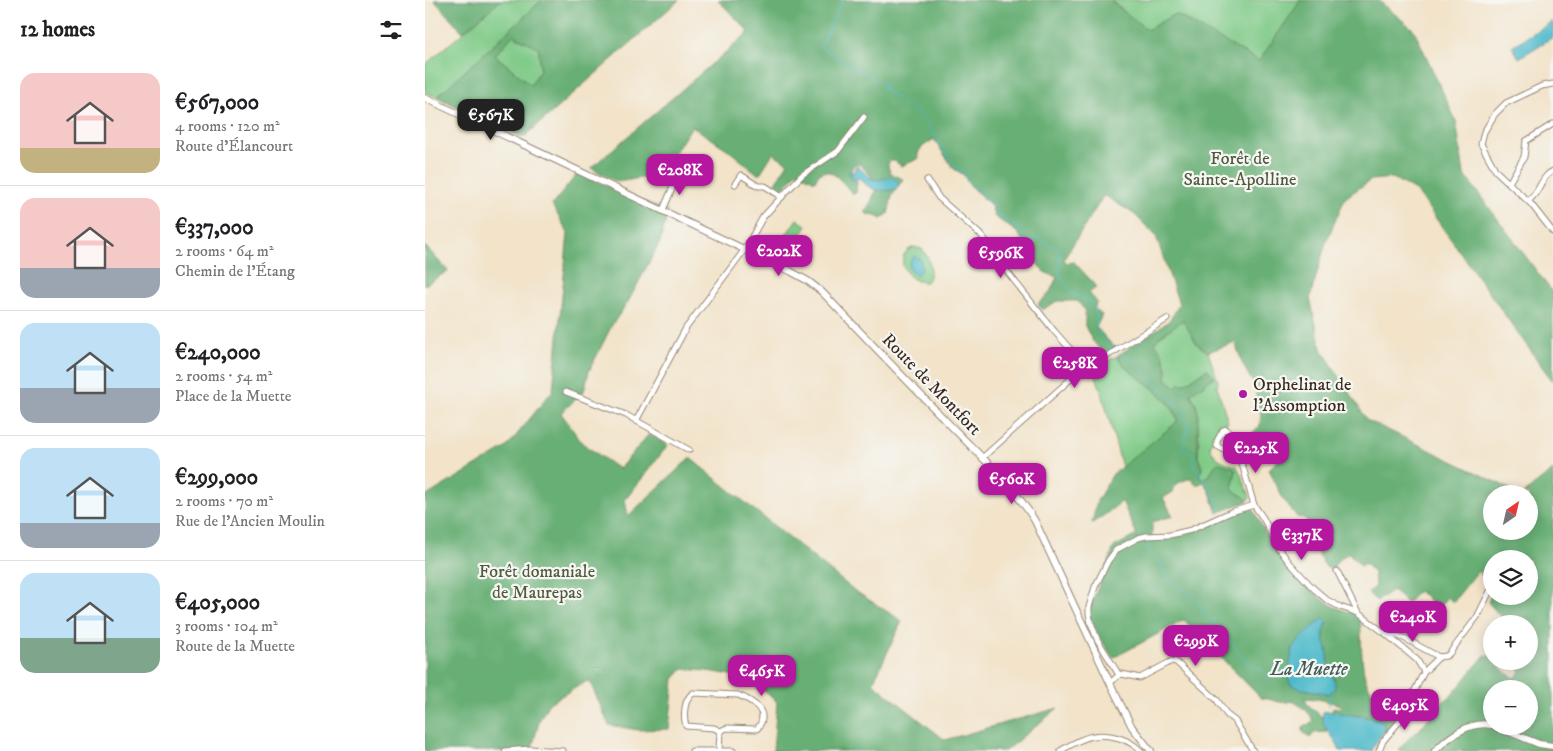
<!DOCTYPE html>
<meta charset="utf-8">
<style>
:root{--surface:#fff;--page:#f2f2f2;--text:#202124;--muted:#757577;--line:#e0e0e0;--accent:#b5179e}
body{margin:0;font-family:"IM FELL DW Pica",serif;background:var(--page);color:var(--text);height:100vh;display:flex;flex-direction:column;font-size:19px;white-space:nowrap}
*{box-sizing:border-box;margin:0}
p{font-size:16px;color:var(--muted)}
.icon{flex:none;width:28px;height:28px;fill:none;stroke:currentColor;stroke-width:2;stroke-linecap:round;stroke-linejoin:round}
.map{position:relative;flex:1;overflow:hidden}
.panel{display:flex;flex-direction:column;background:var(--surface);width:425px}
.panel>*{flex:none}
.needle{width:32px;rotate:34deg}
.buttons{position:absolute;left:1058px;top:485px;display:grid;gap:10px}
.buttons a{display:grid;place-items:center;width:55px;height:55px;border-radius:50%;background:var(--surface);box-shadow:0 2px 12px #0003;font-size:25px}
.price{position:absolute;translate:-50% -42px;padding:0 11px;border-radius:10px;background:var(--accent);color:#fff;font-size:16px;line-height:32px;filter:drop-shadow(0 1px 2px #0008)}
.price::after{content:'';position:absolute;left:50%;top:30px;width:15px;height:11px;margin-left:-8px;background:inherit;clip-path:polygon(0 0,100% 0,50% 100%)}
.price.selected{background:#222;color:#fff}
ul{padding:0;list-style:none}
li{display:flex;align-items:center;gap:15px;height:125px;padding:0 20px}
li+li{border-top:1px solid var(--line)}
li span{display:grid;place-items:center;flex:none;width:140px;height:100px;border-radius:15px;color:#555}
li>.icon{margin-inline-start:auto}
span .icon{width:60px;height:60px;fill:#fffc;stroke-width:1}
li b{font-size:21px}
h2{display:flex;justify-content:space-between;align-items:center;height:60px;padding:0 20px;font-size:21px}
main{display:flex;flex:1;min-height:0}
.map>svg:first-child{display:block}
.green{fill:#81cb89;stroke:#5e7a54}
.forest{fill:#68af75;stroke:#526c4a;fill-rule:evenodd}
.water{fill:#4ebaca;stroke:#447274}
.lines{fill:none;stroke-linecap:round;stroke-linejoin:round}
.stream{stroke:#4ebaca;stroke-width:1}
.minor-casing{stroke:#968674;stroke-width:7}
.tertiary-casing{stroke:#968674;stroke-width:8}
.minor{stroke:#fff;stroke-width:5}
.tertiary{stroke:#fff;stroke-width:6}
.poi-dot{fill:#b5179e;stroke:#f6f6f2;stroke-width:2}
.labels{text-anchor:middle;stroke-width:4.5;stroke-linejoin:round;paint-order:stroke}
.park-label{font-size:18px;fill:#505a3e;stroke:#f6f6f2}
.street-label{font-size:18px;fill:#3b2a1e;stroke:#f6f6f2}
.poi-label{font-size:18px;fill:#3b2a1e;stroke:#f6f6f2;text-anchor:start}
.water-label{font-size:19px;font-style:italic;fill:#425c5a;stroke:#f6f6f2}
</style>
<main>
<section class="panel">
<h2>12 homes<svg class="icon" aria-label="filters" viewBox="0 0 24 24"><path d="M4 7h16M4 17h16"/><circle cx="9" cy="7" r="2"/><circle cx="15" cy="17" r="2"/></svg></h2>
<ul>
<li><span style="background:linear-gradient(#f6c9c9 75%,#c2b280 0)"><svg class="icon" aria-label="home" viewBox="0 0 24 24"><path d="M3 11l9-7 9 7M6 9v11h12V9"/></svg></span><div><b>€567,000</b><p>4 rooms · 120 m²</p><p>Route d'Élancourt</p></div></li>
<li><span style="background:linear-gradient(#f6c9c9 70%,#9aa5b1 0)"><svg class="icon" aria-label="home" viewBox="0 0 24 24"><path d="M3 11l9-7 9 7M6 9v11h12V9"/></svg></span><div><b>€337,000</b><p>2 rooms · 64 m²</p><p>Chemin de l'Étang</p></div></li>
<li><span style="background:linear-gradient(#bfe0f5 65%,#9aa5b1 0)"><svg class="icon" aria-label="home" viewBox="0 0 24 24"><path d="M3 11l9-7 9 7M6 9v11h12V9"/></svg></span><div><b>€240,000</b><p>2 rooms · 54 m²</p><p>Place de la Muette</p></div></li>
<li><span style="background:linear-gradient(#bfe0f5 75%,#9aa5b1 0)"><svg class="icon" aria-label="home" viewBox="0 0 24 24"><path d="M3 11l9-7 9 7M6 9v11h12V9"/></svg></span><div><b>€299,000</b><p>2 rooms · 70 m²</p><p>Rue de l'Ancien Moulin</p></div></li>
<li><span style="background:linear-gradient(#bfe0f5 65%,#7fa58c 0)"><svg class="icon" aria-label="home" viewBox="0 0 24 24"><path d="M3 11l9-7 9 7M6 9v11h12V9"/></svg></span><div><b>€405,000</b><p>3 rooms · 104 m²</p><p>Route de la Muette</p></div></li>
</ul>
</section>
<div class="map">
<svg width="1128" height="751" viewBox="0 0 1128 751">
<rect width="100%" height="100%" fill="#f6f6f2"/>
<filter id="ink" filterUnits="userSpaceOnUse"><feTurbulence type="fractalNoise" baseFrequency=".02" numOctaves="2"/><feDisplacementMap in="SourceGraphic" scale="10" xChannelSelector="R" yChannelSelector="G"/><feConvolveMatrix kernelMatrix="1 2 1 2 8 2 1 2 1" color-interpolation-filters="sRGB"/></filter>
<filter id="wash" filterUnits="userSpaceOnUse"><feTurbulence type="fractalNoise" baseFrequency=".0096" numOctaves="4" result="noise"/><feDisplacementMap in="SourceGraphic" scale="20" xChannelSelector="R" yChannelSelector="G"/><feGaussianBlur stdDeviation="1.12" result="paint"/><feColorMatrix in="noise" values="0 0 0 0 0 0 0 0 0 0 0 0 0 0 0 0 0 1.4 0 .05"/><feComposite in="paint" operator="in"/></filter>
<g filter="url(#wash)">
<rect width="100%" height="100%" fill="#f2e3c9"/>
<!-- green -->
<g class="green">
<path d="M76,0H117L12,97L0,92V65Z"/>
<path d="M685,0H876L834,62L750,14L722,30Z"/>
<path d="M88,35L114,48L115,70L106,86L70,55Z"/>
<path d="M372,219L382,226L369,246L358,239Z"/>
<path d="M489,247L497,249C505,259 509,271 501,282C483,284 465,256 489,247Z"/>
<path d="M758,319L772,344L783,352L793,381L792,386L803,422C793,429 790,436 785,446C790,461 799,461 812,466L825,496L823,501C819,495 811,494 807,489L810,476L789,466C786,474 785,478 776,479L774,475L777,468L773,457L774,438L771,403L765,394L789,377L782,369L758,385L751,387L741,379L742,368L730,343L734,337Z"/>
<path d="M692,356C695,360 698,365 702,368C716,381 752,401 752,423L697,467L677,393L669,371L670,368Z"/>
</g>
<!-- forest -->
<g class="forest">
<path d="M9,0H76L38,32Z"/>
<path d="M117,0H254L98,138L12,97ZM88,35L114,48L115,70L106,85L70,55Z"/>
<path d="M293,0H685L722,30L750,14L834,61L876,0H953L989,30L1031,121L1039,174L1128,293V382L992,192L968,178L946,180L920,198L901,242L885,298L896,348L942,420L1096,494H1066V531H1104V494H1098L1128,470V751H973L985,737L995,729L1015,704L1026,696L1060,655L1066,656V661H1069L1081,673L1090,678L1095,672V668L1089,661H1104V624H1082L1063,602L1066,595V596H1104V559H1066V586L1053,571L1028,602L1022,597L1014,608L1010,610L1002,597L993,591L982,603L967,590L952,601L943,593L950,586L949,573L939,563L936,566L924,553L914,559L907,569L901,567L880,534L884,527L880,518L872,517L858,499L844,469L857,456L852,443L848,445L841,433H839L829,436L827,433L835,426L836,413L831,399V388L818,365L810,342L783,352L772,344L758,320L734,337L730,343C738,354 744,365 741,379L751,387L755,383L759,384L783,369L789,377L765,394L771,403L773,413V457L777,468L774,476L776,479C789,477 784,469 793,463L808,467L811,471L807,489C812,494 819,495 823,501L792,513L785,492L779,482L771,485L766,478C758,481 750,482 748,492L738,498L748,516L727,522V541L756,536L827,507L851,553L878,583L897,599L910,607L935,616C937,634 935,668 942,683C946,692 953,698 959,705L977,706L974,717L962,732H959L961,727L953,719L907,712L908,707L915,708L916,705L893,699L880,698L882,704L897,717L902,732L889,733L885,738L877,731L879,726L889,722C885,712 877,706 867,701C853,705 850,699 836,698L759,620L688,658L675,638L663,613L689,547L712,535L697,501C687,509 678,517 667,523L672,501L688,474L752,422C752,401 716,381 702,368C698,365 695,360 692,356L744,321L750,312L754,304L731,236L709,214L679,195L639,259L641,263L649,262L672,287L664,293L672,302L669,309L677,315L671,327L688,346L693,347L680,355L667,340L660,326V310L652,301H632L617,310L613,304L624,294L632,277L619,272L607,257L593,233L569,216L567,207L564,203L544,185L539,175L528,168L509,139L497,147L493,153L494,157L493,159L476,166L470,161H465L463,164C463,173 470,176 478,179L467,196L463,214L456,219L448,214L444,215L440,212C454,189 455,182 434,164L428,165L426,169L432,181L431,193H427C421,187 406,164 394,174C392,175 392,178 390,181L372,172L356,192L348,186L363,163L348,153L334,175L302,149L267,126L235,175L192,182L166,168L324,32ZM898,619L901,620L902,623C895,637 901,642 903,655C905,666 903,669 910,679L907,692L903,694L874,688L875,639ZM1066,689H1104V726H1066Z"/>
<path d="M153,173L243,212L235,242L204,300L187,325L164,371L159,391L136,413L157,443L194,469L224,434L243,445L200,500L203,516L265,458L430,591L477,621L448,683L520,740L633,708L580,751H348L352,702C323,674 297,672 258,669L249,679L244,729L213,730L184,725L164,680L124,703L115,719L107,748L88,751H0V495H3L82,447L128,390L143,233L127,205Z"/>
<path d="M0,246L23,271L0,285Z"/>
</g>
<!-- water -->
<g class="water">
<path d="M1128,21V37L1094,58L1087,46Z"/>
<path d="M432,166L447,179L453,180L467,177L474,183V185L471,189C453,192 446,191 434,178L427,180L425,177L428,175L424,174V172L431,171L429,168Z"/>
<path d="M489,256L495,259C497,266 498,270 491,275L486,272C482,265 484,262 489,256Z"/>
<path d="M898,618L901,620L902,623C895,637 901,641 903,654C904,658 902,662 903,666C905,675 918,688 903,694L874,688L866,685L863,678L867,648L875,639Z"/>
<path d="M903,711L953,719L957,722L961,727C957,736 950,741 947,751H915C912,737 894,729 898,712Z"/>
</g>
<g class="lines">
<!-- stream -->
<g class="stream">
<path d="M418,0L395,48L459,84L458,89L496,115L529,166L540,174L545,186L555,191L557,196L567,202L571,215L594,229L598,240L614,238L634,250L635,275L646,293L665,301L672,314L671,329L687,349"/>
<path d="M694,353L710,362L756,409L763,427L758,447L769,454V465L785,487L796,511"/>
<path d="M736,538L722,540C723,551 727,558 737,563L742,578L774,602L778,613L789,621L823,664L837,669L840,678L864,668"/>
<path d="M904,694V706"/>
</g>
</g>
</g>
<g filter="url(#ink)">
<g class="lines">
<defs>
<g id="minor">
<path d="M1128,84L1117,86L1081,103L1070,114L1059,132L1056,144L1071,171L1106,204L1128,232"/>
<path d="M502,180L514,198L558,237L580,269L630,332L663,369"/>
<path d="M1084,183L1099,157L1101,141L1128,124"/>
<path d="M310,184L316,175L333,186H340L357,197"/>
<path d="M1103,201C1115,193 1115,177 1128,171"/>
<path d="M238,210L256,168H262"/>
<path d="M141,392L201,415L264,450"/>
<path d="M211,421L261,328L320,249L338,217L377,175L413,151L439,117"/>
<path d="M810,451L805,453L792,446V441L798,430L801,429L802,430L810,447V451L818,467L829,505L838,518L855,550L864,562L888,588L902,600L915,607L933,613L957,631L979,638L1014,657"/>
<path d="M557,458L648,377L742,319"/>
<path d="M912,571L933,613"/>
<path d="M961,634L992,660L999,672"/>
<path d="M1014,657L1021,656L1024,654L1052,617L1065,591"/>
<path d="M694,675L672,639L666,623L664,614V607L670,587L683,561L691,550L713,538L721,536L745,535L766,530L806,512L829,505"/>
<path d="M685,683L694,675L697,674L715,678L747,661L751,662L792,700L802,715L810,721L828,751"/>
<path d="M268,693L313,695C328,701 346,712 332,729L302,728L295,731L289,728L261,726C258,716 259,699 268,693Z"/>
<path d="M80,751L105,749L138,751"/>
<path d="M267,751H308"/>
<path d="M294,751L295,731"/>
<path d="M635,751C645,745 656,738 668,736C685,733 704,739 716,751"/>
<path d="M954,751L958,741L974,722L999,672L1014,657"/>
</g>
<g id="tertiary">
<path d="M0,98L365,271L383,281L397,292C440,337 483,382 527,427C556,457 588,485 610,521L685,683L707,727L726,751"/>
<path d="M1070,726L1114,744L1128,746"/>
<path d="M1010,751C1024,736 1045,721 1066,725"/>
</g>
</defs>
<!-- minor casing -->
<use href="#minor" class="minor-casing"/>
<!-- tertiary casing -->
<use href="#tertiary" class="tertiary-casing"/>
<!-- minor -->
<use href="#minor" class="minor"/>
<!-- tertiary -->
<use href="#tertiary" class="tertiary"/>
</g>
</g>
<!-- markers -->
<circle class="poi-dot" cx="818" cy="394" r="5"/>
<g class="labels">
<!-- park labels -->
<g class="park-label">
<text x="815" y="164">Forêt de<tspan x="815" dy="21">Sainte-Apolline</tspan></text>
<text x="112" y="577">Forêt domaniale<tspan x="112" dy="21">de Maurepas</tspan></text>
</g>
<!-- street labels -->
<g class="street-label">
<text transform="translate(507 384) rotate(46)" y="6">Route de Montfort</text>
</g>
<!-- poi labels -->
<g class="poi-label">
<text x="828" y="390">Orphelinat de<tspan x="828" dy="21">l'Assomption</tspan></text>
</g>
<!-- water labels -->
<g class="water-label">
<text x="884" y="675">La Muette</text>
</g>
</g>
</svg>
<div class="buttons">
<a><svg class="needle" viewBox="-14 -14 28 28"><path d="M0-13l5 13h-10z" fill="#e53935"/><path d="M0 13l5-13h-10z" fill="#757577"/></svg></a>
<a><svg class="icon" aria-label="layers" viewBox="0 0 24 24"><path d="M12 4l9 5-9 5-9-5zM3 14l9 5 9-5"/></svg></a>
<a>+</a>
<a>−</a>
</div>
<b class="price selected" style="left:66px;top:141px">€567K</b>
<b class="price" style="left:255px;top:196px">€208K</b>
<b class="price" style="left:354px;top:277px">€202K</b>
<b class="price" style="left:576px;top:279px">€596K</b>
<b class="price" style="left:650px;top:389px">€258K</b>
<b class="price" style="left:831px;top:474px">€225K</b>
<b class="price" style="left:587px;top:505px">€560K</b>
<b class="price" style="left:877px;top:561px">€337K</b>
<b class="price" style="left:988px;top:643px">€240K</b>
<b class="price" style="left:771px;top:667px">€299K</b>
<b class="price" style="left:337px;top:697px">€465K</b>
<b class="price" style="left:980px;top:731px">€405K</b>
</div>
</main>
